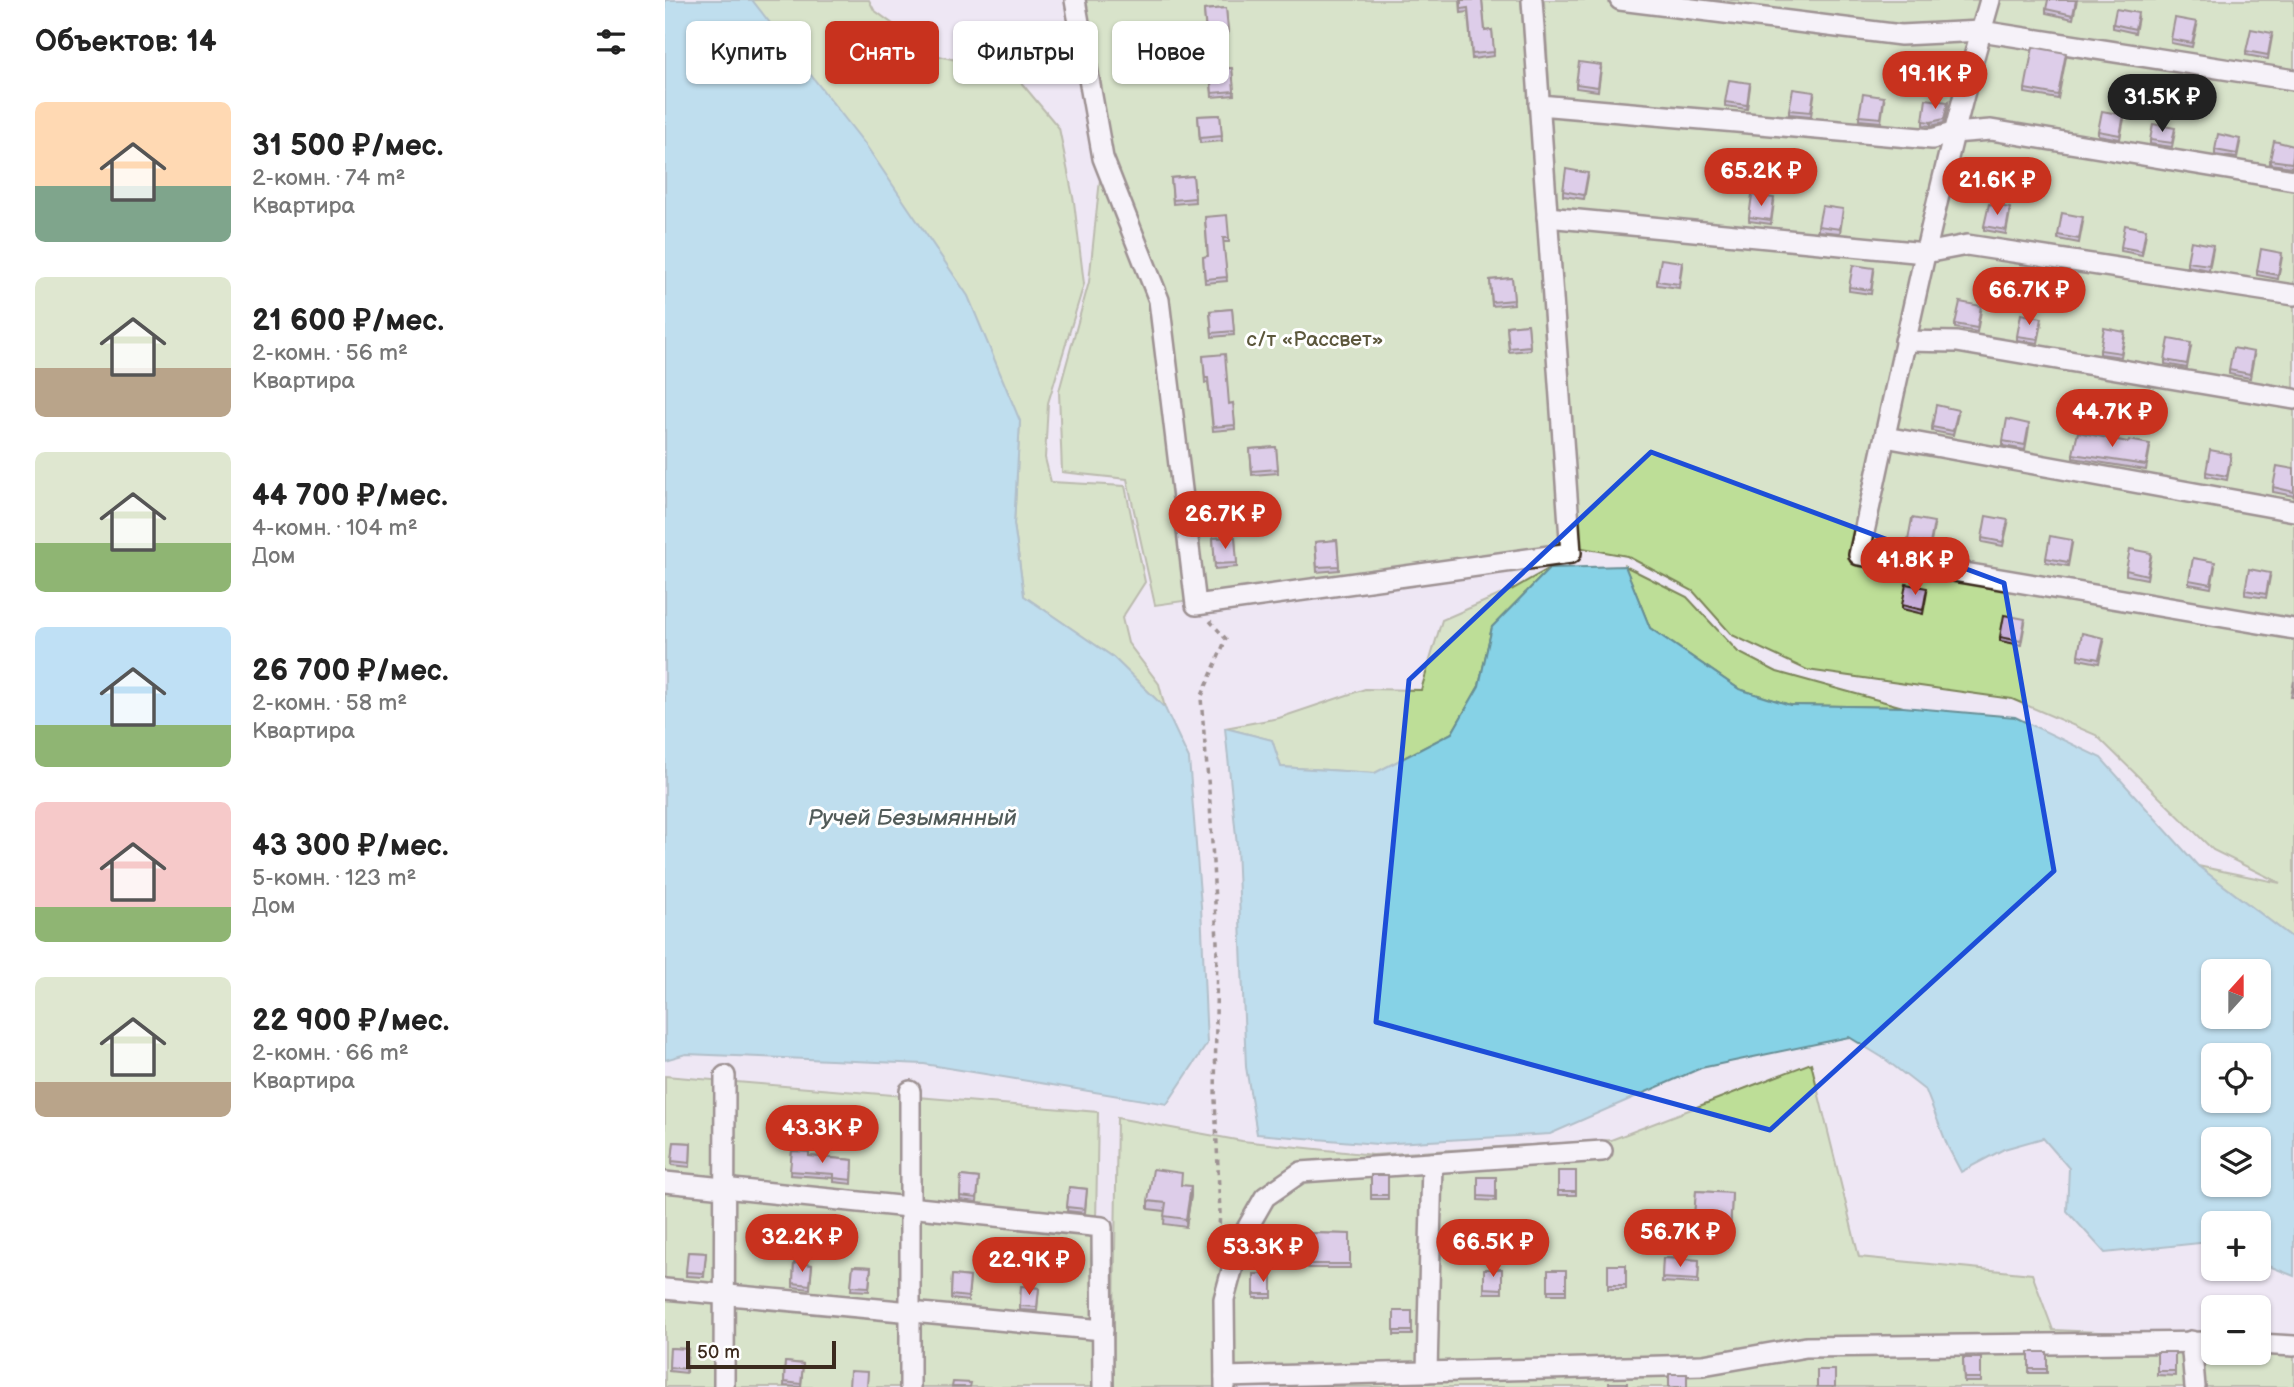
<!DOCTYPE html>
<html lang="ru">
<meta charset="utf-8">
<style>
:root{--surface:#fff;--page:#f6f6f6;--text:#222;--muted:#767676;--accent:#c8321e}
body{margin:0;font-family:"Balsamiq Sans",sans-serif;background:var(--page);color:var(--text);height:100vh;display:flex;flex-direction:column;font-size:26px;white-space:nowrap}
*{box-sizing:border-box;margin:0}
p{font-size:23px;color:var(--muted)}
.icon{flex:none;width:38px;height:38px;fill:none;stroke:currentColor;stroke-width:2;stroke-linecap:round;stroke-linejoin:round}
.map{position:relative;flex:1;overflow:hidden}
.side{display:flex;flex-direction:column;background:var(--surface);width:665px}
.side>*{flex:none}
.guide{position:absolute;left:21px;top:21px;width:665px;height:63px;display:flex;gap:14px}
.needle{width:46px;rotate:21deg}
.controls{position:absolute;left:1536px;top:959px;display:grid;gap:14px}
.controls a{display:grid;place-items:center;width:70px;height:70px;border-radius:10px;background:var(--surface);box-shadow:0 2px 5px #0004;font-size:35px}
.scale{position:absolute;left:21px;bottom:18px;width:150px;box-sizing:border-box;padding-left:7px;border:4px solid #3b2a1e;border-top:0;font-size:19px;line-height:24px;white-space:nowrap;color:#3b2a1e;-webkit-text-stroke:5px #fff;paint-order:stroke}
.price{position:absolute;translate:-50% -60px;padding:0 16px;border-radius:24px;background:var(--accent);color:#fff;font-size:23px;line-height:46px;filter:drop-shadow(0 2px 4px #0008)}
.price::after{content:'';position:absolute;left:50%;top:42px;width:21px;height:16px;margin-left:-10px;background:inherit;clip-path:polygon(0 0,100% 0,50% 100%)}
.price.on{background:#222;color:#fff}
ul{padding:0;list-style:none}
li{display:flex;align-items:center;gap:21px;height:175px;padding:0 35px}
li span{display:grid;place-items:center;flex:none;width:196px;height:140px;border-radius:10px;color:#555}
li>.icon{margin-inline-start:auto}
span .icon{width:84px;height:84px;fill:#fffc;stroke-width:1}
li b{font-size:30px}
h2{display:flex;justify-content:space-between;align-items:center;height:84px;padding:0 35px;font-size:30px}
.chip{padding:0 24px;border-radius:10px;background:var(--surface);box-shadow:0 2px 5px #0004;font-size:24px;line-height:63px}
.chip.on{background:var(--accent);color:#fff}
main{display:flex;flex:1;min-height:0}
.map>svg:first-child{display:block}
.green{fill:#bdde97;stroke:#7c845a;stroke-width:2}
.water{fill:#86d2e6;stroke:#688f96;stroke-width:2;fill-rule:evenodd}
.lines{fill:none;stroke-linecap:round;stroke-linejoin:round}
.minor-casing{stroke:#3b2a1e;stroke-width:24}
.path{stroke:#3b2a1e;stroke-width:3.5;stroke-dasharray:5 5;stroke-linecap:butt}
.minor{stroke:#fff;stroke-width:19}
.wall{fill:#ac96bd;stroke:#3b2a1e;stroke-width:2}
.shaded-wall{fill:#8c7a9a;stroke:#3b2a1e;stroke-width:2}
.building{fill:#c8aedc;stroke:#3b2a1e;stroke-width:2}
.marked{fill:none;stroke:#1d4ed8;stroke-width:5;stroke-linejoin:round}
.labels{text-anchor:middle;stroke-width:6;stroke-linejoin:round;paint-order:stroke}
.park-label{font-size:21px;fill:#5c573c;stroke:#fff}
.water-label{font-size:23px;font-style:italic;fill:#525c5a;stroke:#fff}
</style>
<main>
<section class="side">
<h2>Объектов: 14<svg class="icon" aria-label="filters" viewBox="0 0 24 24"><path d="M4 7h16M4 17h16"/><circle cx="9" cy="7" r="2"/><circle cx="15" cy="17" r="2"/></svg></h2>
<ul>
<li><span style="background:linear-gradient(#ffd9b3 60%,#7fa58c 0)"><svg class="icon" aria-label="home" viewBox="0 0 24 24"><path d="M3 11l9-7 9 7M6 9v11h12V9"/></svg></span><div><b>31 500 ₽/мес.</b><p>2-комн. · 74 m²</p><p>Квартира</p></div></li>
<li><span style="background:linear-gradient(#dfe7d0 65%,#b9a48a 0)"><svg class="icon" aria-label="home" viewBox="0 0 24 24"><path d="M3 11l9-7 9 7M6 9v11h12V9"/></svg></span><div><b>21 600 ₽/мес.</b><p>2-комн. · 56 m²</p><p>Квартира</p></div></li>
<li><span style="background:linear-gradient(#dfe7d0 65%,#8fb573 0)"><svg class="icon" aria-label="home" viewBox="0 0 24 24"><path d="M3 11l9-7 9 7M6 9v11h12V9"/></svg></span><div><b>44 700 ₽/мес.</b><p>4-комн. · 104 m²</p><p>Дом</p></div></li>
<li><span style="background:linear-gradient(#bfe0f5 70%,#8fb573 0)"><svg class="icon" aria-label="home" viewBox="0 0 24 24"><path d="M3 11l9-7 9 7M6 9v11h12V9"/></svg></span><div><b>26 700 ₽/мес.</b><p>2-комн. · 58 m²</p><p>Квартира</p></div></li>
<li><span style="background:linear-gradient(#f6c9c9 75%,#8fb573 0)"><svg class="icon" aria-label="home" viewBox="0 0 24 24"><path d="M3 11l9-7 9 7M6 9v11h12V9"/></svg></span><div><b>43 300 ₽/мес.</b><p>5-комн. · 123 m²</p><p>Дом</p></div></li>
<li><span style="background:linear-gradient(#dfe7d0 75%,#b9a48a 0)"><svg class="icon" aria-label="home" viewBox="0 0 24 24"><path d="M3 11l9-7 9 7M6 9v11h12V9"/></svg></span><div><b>22 900 ₽/мес.</b><p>2-комн. · 66 m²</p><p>Квартира</p></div></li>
</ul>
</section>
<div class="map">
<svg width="1629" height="1387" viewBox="0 0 1629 1387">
<rect width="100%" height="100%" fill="#eee7f4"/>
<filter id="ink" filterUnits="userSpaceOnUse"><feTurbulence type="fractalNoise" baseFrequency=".0143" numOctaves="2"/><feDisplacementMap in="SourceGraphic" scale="14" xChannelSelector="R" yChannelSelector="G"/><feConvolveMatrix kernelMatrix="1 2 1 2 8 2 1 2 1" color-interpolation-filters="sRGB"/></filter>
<g filter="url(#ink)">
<!-- green -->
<g class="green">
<path d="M87,0H204L209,10L270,55L349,74L394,128L409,202L419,284L383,403L380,458L386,482L460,486L480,582L457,618L463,643L494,684L500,708L448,657L359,596L349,524L355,421Z"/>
<path d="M418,0H856L899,548L490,605L462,479L397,472L394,391L424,282L439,142Z"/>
<path d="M879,0H1629V939L1533,866L1615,883L1548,850L1431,735L1347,699L1142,670L1067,635L1028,591L962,556L912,547Z"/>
<path d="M960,566L1022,597L1073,652L1112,672L1238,707L1125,705L1074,689L985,628Z"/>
<path d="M885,568L827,627L814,686L787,733L710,773L616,767L607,740L560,728L614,718L700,689L756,690L777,620L846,590Z"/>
<path d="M1146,1063L1194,1257L1367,1274L1388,1330L1549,1337V1353H1594L1629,1341V1387H448L452,1118L577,1141L708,1155L946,1140Z"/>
<path d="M0,1076L433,1112L428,1387H0Z"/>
</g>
<!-- water -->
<g class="water">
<path d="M0,0H87L200,144L303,296L355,421L349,524L359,596L448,657L500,708L524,759L536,906L542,1044L502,1104L259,1064L21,1054L0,1060Z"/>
<path d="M960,566L985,628L1074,689L1125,705L1238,707L1350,717L1436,758L1533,866L1629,939V1276L1594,1262V1223H1549V1243L1544,1242L1440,1253L1402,1211L1404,1168L1378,1138L1339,1149L1296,1172L1283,1147L1261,1091L1220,1059L1184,1037L1036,1068L885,1134L712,1144L592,1134L581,1067L572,846L560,728L607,740L616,767L710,773L787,733L814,686L827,627L885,568ZM1549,971H1594V1017H1549ZM1549,1055H1594V1101H1549ZM1549,1139H1594V1185H1549Z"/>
</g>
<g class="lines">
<defs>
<g id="minor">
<path d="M410,0L438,158L494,300L531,605L906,553L867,0"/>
<path d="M955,0L1236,35L1316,31L1629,80"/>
<path d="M1325,0C1272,183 1235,369 1194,555L1629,629"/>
<path d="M874,105L1267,139L1288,133L1326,130L1629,180"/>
<path d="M882,217L1260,253L1302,245L1629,295"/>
<path d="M1240,341L1292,342L1629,399"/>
<path d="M1220,437L1629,511"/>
<path d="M0,1182L437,1227L438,1387"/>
<path d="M0,1289L438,1330"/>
<path d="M1526,1341L1530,1387"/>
<path d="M1594,1344L1629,1346"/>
<path d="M762,1372L767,1163"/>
<path d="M560,1377L1038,1365L1141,1347L1549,1342"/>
<path d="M59,1387L60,1076"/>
<path d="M245,1387V1091"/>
<path d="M560,1387L559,1299L572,1252L580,1232L600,1197L636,1172L937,1151"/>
</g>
</defs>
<!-- minor casing -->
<use href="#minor" class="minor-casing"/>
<!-- path -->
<path class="path" d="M545,621L561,639L536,698L545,803L552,942L550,1099L555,1213L553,1241"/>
<!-- minor -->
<use href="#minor" class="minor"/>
</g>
<!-- wall -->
<g class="wall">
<path d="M795,0H817L820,31L827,30L829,56L807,59L803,12L796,13Z"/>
<path d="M1412,0L1408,19L1381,13V9Z"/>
<path d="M561,8L563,34L541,36L539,10Z"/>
<path d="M1473,17L1470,33L1448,28V24Z"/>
<path d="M1532,26L1527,47L1506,43V39Z"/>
<path d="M1607,37L1603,59L1581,55V51Z"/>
<path d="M1401,57L1393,99L1360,93V89Z"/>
<path d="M567,68L569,95L547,97L545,70Z"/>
<path d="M936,69L933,91L911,88V84Z"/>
<path d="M1085,87L1082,109L1060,106V102Z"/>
<path d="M1149,96L1146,116L1124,114V110Z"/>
<path d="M1219,101L1216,122L1194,120V116Z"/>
<path d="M1283,106L1279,123L1266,126L1258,125V121Z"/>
<path d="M555,115L557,141L535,143L533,116Z"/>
<path d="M1459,119L1455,139L1433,135V131Z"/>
<path d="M1510,132L1507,147L1485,144V140Z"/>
<path d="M1575,143L1572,158L1550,155V150Z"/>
<path d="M1629,146V157L1627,167L1605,164V160Z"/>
<path d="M528,176L530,202L508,204L506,178Z"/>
<path d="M923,177L919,199L898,196V191Z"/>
<path d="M1109,202L1106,224L1084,221V217Z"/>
<path d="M1345,212L1341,234L1319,230V226Z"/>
<path d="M1178,213L1175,233L1153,231V226Z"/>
<path d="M540,221L564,238V242H558L562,281L540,283L538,257L543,256Z"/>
<path d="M1418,222L1414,243L1393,239V235Z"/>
<path d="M1481,233L1477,255L1456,251V247Z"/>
<path d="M1548,249L1544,270L1522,266V262Z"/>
<path d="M1617,257L1613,279L1592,275V271Z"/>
<path d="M1017,266L1014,288L992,285V281Z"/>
<path d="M1209,272L1206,294L1184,291V287Z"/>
<path d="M847,278L849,304L827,306L825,280Z"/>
<path d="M567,309L569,335L547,337L545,311Z"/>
<path d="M1316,311L1312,332L1290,328V324Z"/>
<path d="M1377,323L1373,343L1352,340V336Z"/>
<path d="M863,324L865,350L844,352L842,326Z"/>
<path d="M1460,336L1456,357L1435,354V350Z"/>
<path d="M1526,347L1522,368L1500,364V360Z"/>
<path d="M538,356L564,404L568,403L570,429L548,431L543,382L540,383Z"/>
<path d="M1589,356L1585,378L1564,374V370Z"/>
<path d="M1293,414L1288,435L1267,431V427Z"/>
<path d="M1364,428L1360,450L1338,446V441Z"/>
<path d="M611,447L613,473L587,475L585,449Z"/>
<path d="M1485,448L1481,470L1408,458V454Z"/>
<path d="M1566,458L1562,480L1541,476V472Z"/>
<path d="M1629,469V496L1608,492V487Z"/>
<path d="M1343,524L1338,546L1317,542V538Z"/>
<path d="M1269,526L1265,548L1243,544V540Z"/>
<path d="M570,537L572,567L550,569L548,538Z"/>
<path d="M672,540L674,570L652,572L650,542Z"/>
<path d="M1407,544L1403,566L1381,562V558Z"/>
<path d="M1486,557L1482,579L1461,575V570Z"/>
<path d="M1550,567L1546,588L1524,584V580Z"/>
<path d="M1605,577L1601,598L1580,595V590Z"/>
<path d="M1262,592L1258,614L1237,609V605Z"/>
<path d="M1360,623L1356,645L1335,641V637Z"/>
<path d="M1439,642L1434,663L1413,659V655Z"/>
<path d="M9,1142L26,1143L25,1167L7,1165Z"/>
<path d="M127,1151L144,1156L188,1160L187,1184L169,1182V1178L125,1175Z"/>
<rect x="893" y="1171" width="18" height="24"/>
<rect x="706" y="1175" width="17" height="24"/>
<path d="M296,1176L314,1178L312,1202L295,1200Z"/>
<path d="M813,1177H831V1201L813,1200Z"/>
<path d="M517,1185L526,1195L521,1227L499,1224L500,1211L483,1209V1201Z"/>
<path d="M404,1187L422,1189L420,1213L402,1211Z"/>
<path d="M1031,1191L1067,1193L1065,1237L1028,1234Z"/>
<path d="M643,1233L685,1234V1268H643Z"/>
<path d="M23,1252L41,1253L39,1277L21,1276Z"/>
<path d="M998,1258L1034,1260L1033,1284L997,1282Z"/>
<path d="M129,1263L147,1265L145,1289L128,1287Z"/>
<rect x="943" y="1265" width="18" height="24"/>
<path d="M188,1266L206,1267L204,1291L186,1290Z"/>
<rect x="819" y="1269" width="18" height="24"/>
<rect x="883" y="1270" width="18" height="24"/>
<rect x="589" y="1274" width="18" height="24"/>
<path d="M287,1275L305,1277L303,1301L286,1299Z"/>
<path d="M356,1286L374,1288L372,1311L355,1310Z"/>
<rect x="729" y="1311" width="18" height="24"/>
<path d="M5,1348L23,1349L21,1373L4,1371Z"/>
<rect x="1364" y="1352" width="18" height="21"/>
<path d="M1492,1352H1510V1376L1492,1375Z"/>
<path d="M1298,1358H1316V1382H1299Z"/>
<path d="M120,1362L138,1364L136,1387L119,1386Z"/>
</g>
<!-- shaded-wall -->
<g class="shaded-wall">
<path d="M1283,102L1279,123L1266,126V122Z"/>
<path d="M526,1186V1195L521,1227V1219Z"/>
</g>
<!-- building -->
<g class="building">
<path d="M796,0H817L820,31L827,30L829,52L807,54L803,8L796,9Z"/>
<path d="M1383,0H1411L1408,15L1381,9Z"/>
<path d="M561,8L563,30L541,32L539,10Z"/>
<path d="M1451,9L1473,13L1470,29L1448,24Z"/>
<path d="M1510,18L1532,22L1527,43L1506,39Z"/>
<path d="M1586,29L1607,33L1603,55L1581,51Z"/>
<path d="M1368,47L1401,53L1393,95L1360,89Z"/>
<path d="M914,62L936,65L933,87L911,84Z"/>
<path d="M567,68L569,91L547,93L545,70Z"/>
<path d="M1064,80L1085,83L1082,105L1060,102Z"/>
<path d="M1128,89L1149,92L1146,112L1124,110Z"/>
<path d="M1198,94L1219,97L1216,118L1194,116Z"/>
<path d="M1261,99L1283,102L1279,119L1266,122L1258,121Z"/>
<path d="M1437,111L1459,115L1455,135L1433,131Z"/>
<path d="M555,115L557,136L535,138L533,116Z"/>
<path d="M1488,124L1510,128L1507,143L1485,140Z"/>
<path d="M1553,134L1575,139L1572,154L1550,150Z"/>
<path d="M1609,141L1629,146L1627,163L1605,160Z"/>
<path d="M901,169L923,173L919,195L898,191Z"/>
<path d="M528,176L530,198L508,200L506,178Z"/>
<path d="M1087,195L1109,198L1106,220L1084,217Z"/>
<path d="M1324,204L1345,208L1341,230L1319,226Z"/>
<path d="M1157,206L1178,209L1175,229L1153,226Z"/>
<path d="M1397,213L1418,217L1414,239L1393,235Z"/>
<path d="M562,215L564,238H558L562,277L540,279L538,257L543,256L540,217Z"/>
<path d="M1460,225L1481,229L1477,251L1456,247Z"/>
<path d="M1526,241L1548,245L1544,265L1522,262Z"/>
<path d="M1596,249L1617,253L1613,275L1592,271Z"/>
<path d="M996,259L1017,262L1014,284L992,281Z"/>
<path d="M1188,265L1209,268L1206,290L1184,287Z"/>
<path d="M847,278L849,300L827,302L825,280Z"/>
<path d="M1295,302L1316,306L1312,328L1290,324Z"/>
<path d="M567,309L569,331L547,333L545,311Z"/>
<path d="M1356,314L1377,318L1373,339L1352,336Z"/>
<path d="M863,324L865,346L844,348L842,326Z"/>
<path d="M1439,328L1460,332L1456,353L1435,350Z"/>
<path d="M1504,339L1526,343L1522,364L1500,360Z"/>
<path d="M1568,348L1589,352L1585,374L1564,370Z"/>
<path d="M560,354L564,404L568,403L570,425L548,427L543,378H540L538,356Z"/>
<path d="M1271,405L1293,410L1288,431L1267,427Z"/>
<path d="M1342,419L1364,424L1360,445L1338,441Z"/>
<path d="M1413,432L1463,442L1464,440L1485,444L1481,465L1408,454Z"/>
<path d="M611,447L613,469L587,471L585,449Z"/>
<path d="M1545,450L1566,454L1562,476L1541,472Z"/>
<path d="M1612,466L1629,469V492L1608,487Z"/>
<path d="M1321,516L1343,520L1338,542L1317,538Z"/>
<path d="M1247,518L1269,522L1265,544L1243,540Z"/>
<path d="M1385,536L1407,540L1403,562L1381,558Z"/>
<path d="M570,537L572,563L550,564L548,538Z"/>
<path d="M672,540L674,566L652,567L650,542Z"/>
<path d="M1465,549L1486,553L1482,575L1461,570Z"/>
<path d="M1528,558L1550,562L1546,584L1524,580Z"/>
<path d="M1584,569L1605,573L1601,594L1580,590Z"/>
<path d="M1241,584L1262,588L1258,610L1237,605Z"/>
<path d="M1339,615L1360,619L1356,641L1335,637Z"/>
<path d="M1417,633L1439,638L1434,659L1413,655Z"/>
<path d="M1629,681V697H1626Z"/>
<path d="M9,1142L26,1143L25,1163L7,1161Z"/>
<path d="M127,1151L144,1152V1156L188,1160L187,1180L169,1178V1174L125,1171Z"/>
<path d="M488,1169L517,1173L516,1185L526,1186L521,1219L499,1216L501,1203L483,1201Z"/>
<rect x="893" y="1171" width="18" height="20"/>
<rect x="706" y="1175" width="17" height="20"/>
<path d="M296,1176L314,1178L312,1198L295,1196Z"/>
<path d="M813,1177H831V1197L813,1196Z"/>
<path d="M404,1187L422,1189L420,1209L402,1207Z"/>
<path d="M1031,1191L1067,1193L1065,1232L1028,1230Z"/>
<path d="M643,1233L685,1234V1264H643Z"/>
<path d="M23,1252L41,1253L39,1273L21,1272Z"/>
<path d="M998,1258L1034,1260L1033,1280L997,1278Z"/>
<path d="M129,1263L147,1265L145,1285L128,1283Z"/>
<rect x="943" y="1265" width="18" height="20"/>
<path d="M188,1266L206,1267L204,1287L186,1286Z"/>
<path d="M819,1269H837V1289L819,1288Z"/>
<rect x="883" y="1270" width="18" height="20"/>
<rect x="589" y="1274" width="18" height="20"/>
<path d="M287,1275L305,1277L303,1297L286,1295Z"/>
<path d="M356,1286L374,1288L372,1307L355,1306Z"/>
<rect x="729" y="1311" width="18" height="20"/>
<path d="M5,1348L23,1349L21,1369L4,1367Z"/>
<rect x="1364" y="1352" width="18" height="17"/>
<rect x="1492" y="1352" width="18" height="19"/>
<path d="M1298,1358H1316V1378H1299Z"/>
<path d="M120,1362L138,1364L136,1384L119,1382Z"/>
<rect x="1152" y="1370" width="18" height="17"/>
<path d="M185,1371L203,1372L202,1387H184Z"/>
<rect x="1004" y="1374" width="18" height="13"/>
<path d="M288,1382L306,1383L305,1387H287Z"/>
<rect x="944" y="1383" width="18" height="4"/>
</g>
</g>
<!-- marked area -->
<path d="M0 0H1629V1387H0ZM986,452L1339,583L1389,871L1105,1130L711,1022L744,680Z" fill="#eee7f4" fill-opacity=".55" fill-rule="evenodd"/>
<path class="marked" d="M986,452L1339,583L1389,871L1105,1130L711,1022L744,680Z"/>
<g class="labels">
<!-- park labels -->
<g class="park-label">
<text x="650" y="346">с/т «Рассвет»</text>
</g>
<!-- water labels -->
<g class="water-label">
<text x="247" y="825">Ручей Безымянный</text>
</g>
</g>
</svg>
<div class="controls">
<a><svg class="needle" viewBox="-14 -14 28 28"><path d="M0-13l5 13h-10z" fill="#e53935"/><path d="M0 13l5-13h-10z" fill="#767676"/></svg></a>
<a><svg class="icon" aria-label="locate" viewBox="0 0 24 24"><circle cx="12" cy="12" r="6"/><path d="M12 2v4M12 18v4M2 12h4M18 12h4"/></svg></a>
<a><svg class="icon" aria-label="layers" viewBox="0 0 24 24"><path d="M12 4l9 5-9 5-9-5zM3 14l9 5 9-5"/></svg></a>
<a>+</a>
<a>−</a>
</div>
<div class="scale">50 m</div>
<b class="price" style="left:1270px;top:111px">19.1K ₽</b>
<b class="price on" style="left:1497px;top:134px">31.5K ₽</b>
<b class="price" style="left:1096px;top:208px">65.2K ₽</b>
<b class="price" style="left:1332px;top:217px">21.6K ₽</b>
<b class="price" style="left:1364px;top:327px">66.7K ₽</b>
<b class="price" style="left:1447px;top:449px">44.7K ₽</b>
<b class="price" style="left:560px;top:551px">26.7K ₽</b>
<b class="price" style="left:1250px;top:597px">41.8K ₽</b>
<b class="price" style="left:157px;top:1165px">43.3K ₽</b>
<b class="price" style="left:1015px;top:1269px">56.7K ₽</b>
<b class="price" style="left:137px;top:1274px">32.2K ₽</b>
<b class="price" style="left:828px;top:1279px">66.5K ₽</b>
<b class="price" style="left:598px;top:1284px">53.3K ₽</b>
<b class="price" style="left:364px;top:1297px">22.9K ₽</b>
<div class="guide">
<a class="chip">Купить</a>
<a class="chip on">Снять</a>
<a class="chip">Фильтры</a>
<a class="chip">Новое</a>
</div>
</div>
</main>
